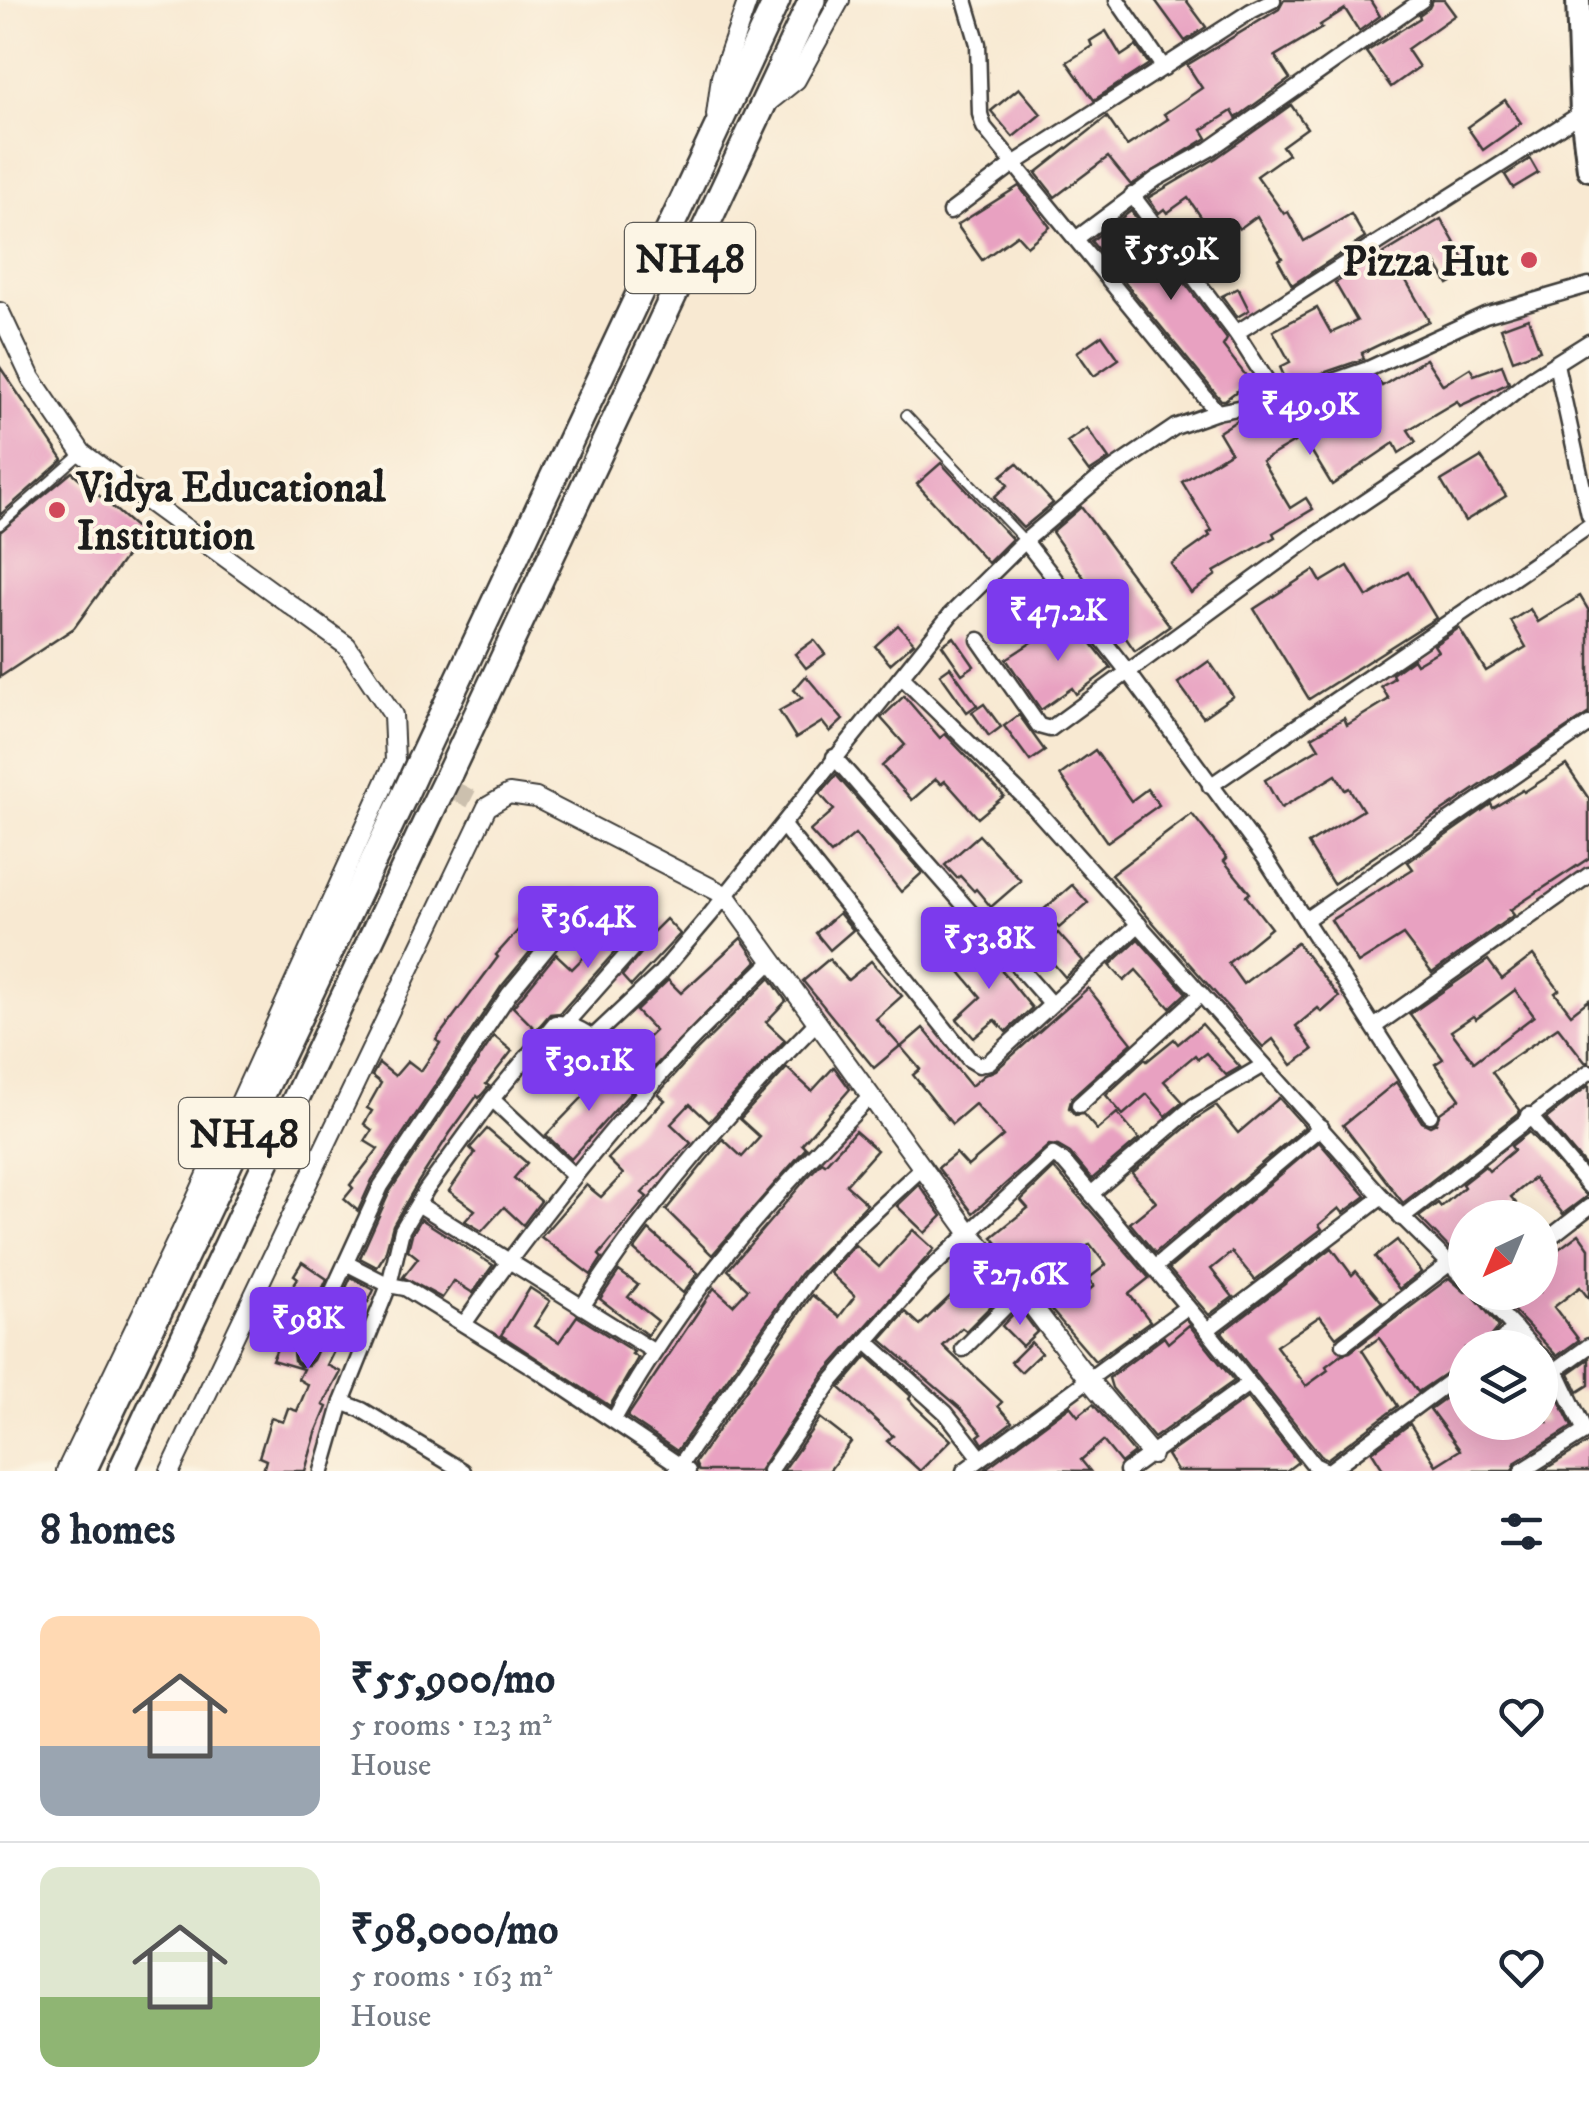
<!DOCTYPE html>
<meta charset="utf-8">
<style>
:root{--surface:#fff;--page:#f6f6f7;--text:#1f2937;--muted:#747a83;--line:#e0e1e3;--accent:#7c3aed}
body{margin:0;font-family:"IM FELL DW Pica",serif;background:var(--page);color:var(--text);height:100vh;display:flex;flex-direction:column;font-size:38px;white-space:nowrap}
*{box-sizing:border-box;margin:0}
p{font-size:32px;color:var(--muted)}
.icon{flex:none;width:55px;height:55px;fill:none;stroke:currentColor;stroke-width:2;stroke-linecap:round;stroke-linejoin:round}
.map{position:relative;height:1471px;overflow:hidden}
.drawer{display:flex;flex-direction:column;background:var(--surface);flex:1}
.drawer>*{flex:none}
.needle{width:65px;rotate:224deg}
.controls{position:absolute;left:1448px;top:1200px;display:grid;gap:20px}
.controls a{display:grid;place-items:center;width:110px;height:110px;border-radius:50%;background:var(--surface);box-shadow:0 10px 40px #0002;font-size:50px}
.price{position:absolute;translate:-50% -85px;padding:0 22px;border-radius:10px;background:var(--accent);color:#fff;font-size:32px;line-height:65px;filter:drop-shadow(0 2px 5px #0008)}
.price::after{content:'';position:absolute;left:50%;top:60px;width:30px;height:22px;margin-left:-15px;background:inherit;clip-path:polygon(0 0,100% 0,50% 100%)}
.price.on{background:#222;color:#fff}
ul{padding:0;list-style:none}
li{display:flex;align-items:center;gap:30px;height:250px;padding:0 40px}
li+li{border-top:2px solid var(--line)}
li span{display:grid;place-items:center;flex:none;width:280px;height:200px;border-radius:20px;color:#555}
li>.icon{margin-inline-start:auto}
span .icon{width:120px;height:120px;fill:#fffc;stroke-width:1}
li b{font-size:42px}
h2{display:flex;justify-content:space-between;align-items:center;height:120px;padding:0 40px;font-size:42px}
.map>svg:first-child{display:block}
.building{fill:#e8a1c1;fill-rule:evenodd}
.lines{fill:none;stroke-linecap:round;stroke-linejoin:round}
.tertiary-tunnel{stroke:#ccc0ae;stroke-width:18;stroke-dasharray:18 9;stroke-linecap:butt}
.service-casing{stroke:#3d3b37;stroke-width:12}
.minor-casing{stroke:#3d3b37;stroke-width:19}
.tertiary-casing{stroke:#3d3b37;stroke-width:22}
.primary-casing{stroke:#3d3b37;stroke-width:28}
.trunk-casing{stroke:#3d3b37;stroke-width:30}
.service{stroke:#fff;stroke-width:8}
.minor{stroke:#fff;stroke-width:14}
.tertiary{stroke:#fff;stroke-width:18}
.primary{stroke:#fff;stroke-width:22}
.trunk{stroke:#fff;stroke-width:25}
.trunk-bridge-casing{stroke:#3d3b37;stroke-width:30;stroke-linecap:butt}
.trunk-bridge{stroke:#fff;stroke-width:25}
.poi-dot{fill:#d1495b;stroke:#fcf5e5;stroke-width:4}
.labels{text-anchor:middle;stroke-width:8;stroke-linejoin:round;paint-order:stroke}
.shield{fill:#fcf5e5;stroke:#5f5d58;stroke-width:2.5}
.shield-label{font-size:40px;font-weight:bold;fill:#1c1c1c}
.poi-label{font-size:42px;font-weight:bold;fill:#1c1c1c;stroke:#fcf5e5;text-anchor:end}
</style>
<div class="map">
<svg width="1589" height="1471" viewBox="0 0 1589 1471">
<rect width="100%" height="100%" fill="#fcf5e5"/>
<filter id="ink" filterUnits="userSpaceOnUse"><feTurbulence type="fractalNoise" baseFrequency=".01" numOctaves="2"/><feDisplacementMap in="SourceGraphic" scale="20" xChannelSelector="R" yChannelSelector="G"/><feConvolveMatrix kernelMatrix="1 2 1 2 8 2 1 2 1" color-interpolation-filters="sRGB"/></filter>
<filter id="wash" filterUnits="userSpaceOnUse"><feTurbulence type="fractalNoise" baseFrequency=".0048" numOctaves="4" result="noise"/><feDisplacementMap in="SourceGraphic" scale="40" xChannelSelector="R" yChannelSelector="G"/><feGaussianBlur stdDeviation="2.25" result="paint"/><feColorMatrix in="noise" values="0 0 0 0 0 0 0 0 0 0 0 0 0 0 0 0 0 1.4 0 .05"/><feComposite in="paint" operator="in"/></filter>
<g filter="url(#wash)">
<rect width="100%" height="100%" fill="#f8e9d2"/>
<g id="blocks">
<!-- building -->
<g class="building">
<path d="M1155,0H1186L1206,27L1185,41Z"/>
<path d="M1284,0H1370L1380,16L1359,31L1345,9L1320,25L1322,28L1275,56L1290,79L1236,118L1232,111L1202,130L1207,138L1131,185L1108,157L1055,197L1036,173L1107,117L1127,146L1168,119L1164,114L1202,88L1187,65L1279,9Z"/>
<path d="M1433,0H1444L1455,15L1407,49L1419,67L1391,87L1366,52L1420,18L1419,15L1429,8Z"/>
<path d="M1106,31L1121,56L1136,46L1149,64L1094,100L1067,62L1092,46L1090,41Z"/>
<path d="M1019,88L1041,114L1013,137L991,111Z"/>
<path d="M1505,100L1521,123L1483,150L1467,127Z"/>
<path d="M1291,105L1307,128L1282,146L1288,154L1257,176L1284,214L1288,212L1304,241L1351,214L1365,238L1292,285L1278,260L1282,258L1257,216L1239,229L1235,223L1215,237L1188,198L1167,213L1164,209L1159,213L1148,198L1216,158Z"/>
<path d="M1530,159L1538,173L1513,188L1505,175Z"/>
<path d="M1019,186L1050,227L1027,246L1017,235L982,260L957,225Z"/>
<path d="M1131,211L1227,339L1223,346L1250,381L1225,400H1221L1091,241Z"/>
<path d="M1441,219L1471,271L1448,284L1434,260L1404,277L1429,321L1362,353L1364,359L1288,385L1280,367L1290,362L1273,331L1317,308L1331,333L1357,321L1335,283Z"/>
<path d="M1238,288L1249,310L1237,317L1222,296Z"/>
<path d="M1528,318L1540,350L1513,360L1501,328Z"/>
<path d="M1102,335L1119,359L1094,376L1077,352Z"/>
<path d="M1426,359L1443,385L1470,368L1474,375L1502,365L1509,383L1460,406L1457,401L1408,430L1416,442L1399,453L1394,443L1332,485L1303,437L1262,461L1290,508L1306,498L1313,509L1273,533L1275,537L1214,572L1216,575L1191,593L1171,564L1210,536L1208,533L1212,531L1182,482L1231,452L1219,432L1241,418L1260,414L1270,431L1317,403L1323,412L1361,389L1358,384L1376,377L1382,386Z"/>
<path d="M0,367L63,460L0,515Z"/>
<path d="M1087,428L1109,459L1089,472L1067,442Z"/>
<path d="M1481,457L1506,496L1465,521L1441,481Z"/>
<path d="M941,463L1012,539L988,563L917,484Z"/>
<path d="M1017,463L1053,503L1023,528L994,497L1008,485L1001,476Z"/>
<path d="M72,472L150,540L127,555L74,628L0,677V532Z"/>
<path d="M1081,507L1170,626L1135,651L1052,532Z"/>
<path d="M1348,566L1367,597L1408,572L1436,618L1309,699L1254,609L1314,570L1321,582Z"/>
<path d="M1580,596L1589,611V713L1333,884L1308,844L1363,810L1349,788L1345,790L1336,775L1281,808L1265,780L1319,748L1312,737L1344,718L1347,725L1389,699L1381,686L1394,678L1392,674L1413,659L1416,664L1438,651L1434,645L1459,628L1486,671L1526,647L1511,621L1530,609L1538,622Z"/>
<path d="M1071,617L1111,668L1076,694L1072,688L1041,710L1006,659Z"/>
<path d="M898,625L914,643L890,664L875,646Z"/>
<path d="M954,637L974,666L962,674L942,645Z"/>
<path d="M814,640L825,654L806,668L795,654Z"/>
<path d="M1209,661L1233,696L1203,717L1178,683Z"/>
<path d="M950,667L977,705L967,712L940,674Z"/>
<path d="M806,676L843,720L830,732L822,722L796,738L779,711L802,698L794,690Z"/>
<path d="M904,696L940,738L945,734L1004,796L978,818L945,781L941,784L936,779L912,800L882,766L905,745L881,718Z"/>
<path d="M984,704L1001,727L989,736L972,712Z"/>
<path d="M1019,715L1045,751L1030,761L1004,726Z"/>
<path d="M1095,750L1131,801L1147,789L1159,805L1107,842L1060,775Z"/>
<path d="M1566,765L1589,799V858L1510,910L1514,915L1432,973L1403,935L1358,963L1331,920L1413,869L1408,862L1491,804L1493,808L1523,790L1524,792Z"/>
<path d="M836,775L922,873L901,892L855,834L831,854L810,831L834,810L820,794Z"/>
<path d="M1192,814L1227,858L1224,861L1250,893L1246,896L1271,928L1228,963L1243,984L1297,943L1339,997L1322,1012L1318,1008L1296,1026L1313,1050L1292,1065L1273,1039L1263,1047L1111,875Z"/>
<path d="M979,835L1021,881L991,907L976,889L974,891L960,876L957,878L945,865Z"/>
<path d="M1072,885L1088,903L1059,928L1043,910Z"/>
<path d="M577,888L587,910L548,930L501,987L372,1180L358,1211L344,1199L353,1188L350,1185L378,1149L365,1141L372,1130L364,1124L372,1111L367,1108L381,1083L372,1076L379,1063L395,1076L408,1061L421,1071L440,1043L436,1040L498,957L496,955L522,926L518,921L535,904L538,907L558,898V893L561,896Z"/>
<path d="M839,913L853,930L830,950L816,933Z"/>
<path d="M630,918L648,937L666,919L680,934L631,986L622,976L648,945L646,935L639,932L630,935L560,1013L550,1014L536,1030L513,1007L556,954L572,969L592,949L582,938H610Z"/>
<path d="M1058,933L1083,961L1065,977L1040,948Z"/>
<path d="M741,938L757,961L650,1071L632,1053L655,1031L636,1011L668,980L681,993Z"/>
<path d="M976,939L1032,1008L1006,1032L995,1020L974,1038L957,1019L981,997L951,961Z"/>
<path d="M1138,939L1186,993L1170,1008L1136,970L1124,981L1110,965Z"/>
<path d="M1533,955L1559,990L1555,993L1571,1014L1589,1000V1062H1585L1558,1027L1492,1072L1520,1110L1519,1113L1403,1203L1343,1125L1396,1082L1422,1122L1430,1126L1436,1123L1440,1113L1460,1099L1435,1064L1443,1059L1410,1014L1488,960L1502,979ZM1515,990L1534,1016L1474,1062L1451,1031L1473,1016L1476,1019Z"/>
<path d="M829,959L848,980L871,961L902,996L876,1019L900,1046L874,1068L803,981Z"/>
<path d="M770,978L786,1001L766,1022L785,1040L709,1122L690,1104L671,1124L691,1143L642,1193L647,1197L599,1255L602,1258L591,1275L541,1237L586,1185L601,1197L623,1174L608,1159L665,1100L658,1094L692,1055Z"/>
<path d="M1088,988L1132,1043L1072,1097L1069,1108L1075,1115L1083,1114L1097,1130L1117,1113L1139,1139L1092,1179L1070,1153L1058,1146L1049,1145L973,1213L938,1168L956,1153L968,1166L1003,1136L975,1104L952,1124L913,1075L920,1069L901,1047L923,1028L971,1086L984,1075L996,1070Z"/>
<path d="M1202,1024L1240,1067L1226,1075L1206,1053L1198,1059L1195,1055L1164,1081L1183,1102L1166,1116L1147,1094L1123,1115L1106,1095L1145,1059L1147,1061L1174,1039L1178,1044Z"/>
<path d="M494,1036L512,1051L486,1084L489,1086L479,1098L477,1096L450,1133L417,1184L393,1225L385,1254L377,1267L360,1258L390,1191Z"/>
<path d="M834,1067L850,1089L802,1144L806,1148L712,1255L666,1210L723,1139L742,1157L760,1137L740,1119L787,1068L812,1091Z"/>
<path d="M611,1068L632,1091L571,1159L546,1135Z"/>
<path d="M1589,1085V1170L1546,1119Z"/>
<path d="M1279,1098L1305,1127L1155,1253L1130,1223L1156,1202L1132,1173L1197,1118L1216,1106L1238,1133Z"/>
<path d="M487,1129L527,1163L514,1178L541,1201L523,1225L504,1207L482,1231L465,1221L475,1210L449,1191L475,1153L470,1148Z"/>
<path d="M855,1131L877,1150L846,1185L867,1204L800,1274L677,1451L627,1417L714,1288L733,1305L748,1289L728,1270L806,1179L822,1162L825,1164Z"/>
<path d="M1529,1132L1587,1196L1563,1214L1534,1178L1511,1197L1516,1203L1498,1218H1465V1264L1419,1217L1438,1203L1441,1207L1464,1187L1462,1184L1485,1166L1489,1171L1514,1150L1511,1146Z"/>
<path d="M1319,1142L1366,1196L1343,1213L1339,1208L1319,1225L1322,1229L1255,1280L1232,1252L1211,1269L1233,1297L1209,1315L1169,1269Z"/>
<path d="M1054,1168L1149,1278L1129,1294L1150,1321L1095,1361L1047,1305L1066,1290L1073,1303L1094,1286L1088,1279L1106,1265L1090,1244L1069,1261L1065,1257L1032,1285L992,1237L1028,1208L1021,1200Z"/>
<path d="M919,1185L942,1216L925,1233L897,1206Z"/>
<path d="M421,1219L493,1265L473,1293L454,1281L442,1298L403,1277L418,1258L408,1250L412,1234Z"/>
<path d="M649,1230L698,1273L683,1293L634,1250Z"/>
<path d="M913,1230L934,1249L823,1375L759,1471H699L695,1463L812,1295L839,1317L855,1296L830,1273L855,1245L879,1267Z"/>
<path d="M1579,1234L1589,1248V1299L1580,1287L1554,1307L1579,1340L1557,1356L1496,1292H1540V1255L1550,1251L1552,1254Z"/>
<path d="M1397,1240L1421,1272L1399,1289L1375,1257Z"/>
<path d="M1332,1248L1352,1275L1356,1271L1382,1302L1336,1337L1320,1316L1276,1346L1306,1386L1328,1370L1326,1366L1342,1354L1350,1352L1449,1278L1465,1292H1471L1499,1327L1482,1348H1465V1360L1418,1392L1379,1338L1362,1350L1398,1406L1327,1459L1321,1456L1222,1332Z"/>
<path d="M302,1262L327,1279L293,1352L294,1361L300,1366L308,1365L313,1360L351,1277L374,1290L368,1302L363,1299L335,1341L338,1343L327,1365L341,1372L323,1405L327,1407L316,1433L305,1471H263L266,1460L259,1457L271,1418L283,1422L288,1408L297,1411L308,1385L298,1379L303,1369L272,1360L298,1302L287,1295L298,1278L294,1275Z"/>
<path d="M982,1266L1005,1292L966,1331L962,1328L943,1346L1002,1402L998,1406L1012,1422L983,1444L978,1436L982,1433L960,1408L881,1340L906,1312L920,1325Z"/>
<path d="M619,1271L638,1285L628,1297L658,1321L647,1335L600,1299Z"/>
<path d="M530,1288L550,1301L534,1326L559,1342L577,1316L634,1352L632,1354L638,1358L610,1406L501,1335Z"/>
<path d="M1019,1308L1037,1332L1022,1346L1002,1326Z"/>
<path d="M1189,1325L1234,1381L1154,1438L1112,1388L1109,1378L1164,1337L1168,1343Z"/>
<path d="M1031,1342L1041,1353L1021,1372L1011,1362Z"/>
<path d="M867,1356L911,1396L909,1399L916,1407L951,1440L920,1471L887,1441L893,1436L840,1388Z"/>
<path d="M1589,1359V1385L1578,1392L1569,1373Z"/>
<path d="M1540,1370L1547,1376L1572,1427L1516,1462L1512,1471H1384L1372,1452L1410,1424L1436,1465L1460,1450L1430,1409L1455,1391L1465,1404V1422H1478L1484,1430L1496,1422H1547L1540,1411Z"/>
<path d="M1247,1398L1298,1462L1286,1471H1177L1167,1455Z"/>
<path d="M1093,1404L1134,1453L1121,1463L1103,1441L1081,1460L1090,1471L985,1469L1070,1406L1078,1416Z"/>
<path d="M820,1418L851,1442L829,1471H783Z"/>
<path d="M1589,1442V1471H1542Z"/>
</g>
</g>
</g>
<g filter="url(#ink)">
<use href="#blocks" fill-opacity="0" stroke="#3d3b37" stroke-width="2.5"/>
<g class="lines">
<!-- tertiary-tunnel -->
<path class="tertiary-tunnel" d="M407,767L487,807"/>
<defs>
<g id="service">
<path d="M906,415L1025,541"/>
<path d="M0,525L82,453"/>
</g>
<g id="minor">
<path d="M965,0L978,44L980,114L984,127L1217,412"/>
<path d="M1117,0L1164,68"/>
<path d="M1132,195L1236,333L1279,400"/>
<path d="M950,212L1015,163L1251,11L1273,0"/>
<path d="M1077,238L1156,179L1210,149L1422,0"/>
<path d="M1236,333L1585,111"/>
<path d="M1556,364L1589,515"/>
<path d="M1025,541L1128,672L1265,858L1430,1115"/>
<path d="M979,640L1039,726L1050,729L1312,537L1440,451L1532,378L1589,342"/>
<path d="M903,678L1033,806L1382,1197L1465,1279"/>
<path d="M834,757L1051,1004"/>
<path d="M1210,786L1589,526"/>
<path d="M784,827L969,1059L979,1065L989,1062L1139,924"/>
<path d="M1305,920L1589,724"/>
<path d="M566,1023L638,942"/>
<path d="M1374,1027L1589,875"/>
<path d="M592,1038L659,975L710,915L951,614L1025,541L1098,479L1175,427L1217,412L1279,400L1368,369L1485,315L1589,285"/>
<path d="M492,1099L574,1176"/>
<path d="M1079,1105L1201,994"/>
<path d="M1529,1115L1589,1186"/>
<path d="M1091,1194L1194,1106L1264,1065"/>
<path d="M418,1204L653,1351"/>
<path d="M1401,1218L1589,1072"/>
<path d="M1540,1245L1589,1207"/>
<path d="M346,1263L389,1285L405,1288L539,1371L688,1471"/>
<path d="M1154,1268L1321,1127"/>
<path d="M1481,1292L1533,1348"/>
<path d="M582,1307C648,1204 730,1110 816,1023"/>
<path d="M464,1324C531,1227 605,1136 684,1048C712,1018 743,990 772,961"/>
<path d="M1207,1330L1382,1197"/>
<path d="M866,1341L946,1413L981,1458"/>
<path d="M1344,1344L1449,1264"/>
<path d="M1492,1348L1515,1328"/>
<path d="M963,1349L1021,1291"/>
<path d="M1540,1355L1556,1370L1585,1431"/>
<path d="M303,1356L381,1186L509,994L556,937L583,926L612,925"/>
<path d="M1556,1370L1589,1346"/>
<path d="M342,1402L362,1410L463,1471"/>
<path d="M614,1419C686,1291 769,1199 871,1096"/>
<path d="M322,1471L342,1402L389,1285L402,1230L426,1190L492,1099L555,1023C591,1023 624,1068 647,1091"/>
<path d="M676,1471L809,1280L851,1234L923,1167"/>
<path d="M770,1471L832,1381L923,1276L1053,1155L1064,1162L1207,1330L1314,1465L1327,1471"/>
<path d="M964,1471L1187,1307"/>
<path d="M1127,1471L1248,1384"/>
<path d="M1329,1471L1465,1370"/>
<path d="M1522,1471L1589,1429"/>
</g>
<g id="tertiary">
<path d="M766,104L796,80L840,0"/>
<path d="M716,115L721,77L748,0"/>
<path d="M0,312L31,378L82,453L347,646L393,715L395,761L181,1232L66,1471"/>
<path d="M170,1471L487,807L509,794L536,798L725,895L969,1232L1021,1291L1089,1380L1152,1455"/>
</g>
<path id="primary" d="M1578,0L1582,113L1589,169"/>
<g id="trunk">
<path d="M420,761L777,0"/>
<path d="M449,774L812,0"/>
<path d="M83,1471L405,794"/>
<path d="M121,1471L433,807"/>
</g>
</defs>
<!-- service casing -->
<use href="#service" class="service-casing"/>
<!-- minor casing -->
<use href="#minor" class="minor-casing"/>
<!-- tertiary casing -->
<use href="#tertiary" class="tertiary-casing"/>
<!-- primary casing -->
<use href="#primary" class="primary-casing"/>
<!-- trunk casing -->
<use href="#trunk" class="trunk-casing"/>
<!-- service -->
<use href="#service" class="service"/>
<!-- minor -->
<use href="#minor" class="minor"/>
<!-- tertiary -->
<use href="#tertiary" class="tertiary"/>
<!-- primary -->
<use href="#primary" class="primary"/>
<!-- trunk -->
<use href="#trunk" class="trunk"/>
<defs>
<g id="trunk-bridge">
<path d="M405,794L420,761"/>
<path d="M433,807L449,774"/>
</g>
</defs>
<!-- trunk-bridge casing -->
<use href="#trunk-bridge" class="trunk-bridge-casing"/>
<!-- trunk-bridge -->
<use href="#trunk-bridge" class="trunk-bridge"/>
</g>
</g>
<!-- markers -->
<g class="poi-dot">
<circle cx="1529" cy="260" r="10"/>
<circle cx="57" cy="510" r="10"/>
</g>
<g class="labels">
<!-- shield labels -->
<g class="shield">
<rect x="625" y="223" width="130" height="70" rx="8"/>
<rect x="179" y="1098" width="130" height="70" rx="8"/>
</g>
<g class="shield-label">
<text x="690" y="272">NH48</text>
<text x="244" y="1147">NH48</text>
</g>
<!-- poi labels -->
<g class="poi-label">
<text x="1509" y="275">Pizza Hut</text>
<text x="77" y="501" text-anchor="start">Vidya Educational<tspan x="77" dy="48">Institution</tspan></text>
</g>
</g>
</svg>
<div class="controls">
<a><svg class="needle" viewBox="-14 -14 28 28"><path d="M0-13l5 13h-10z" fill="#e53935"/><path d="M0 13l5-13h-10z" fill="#747a83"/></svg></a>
<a><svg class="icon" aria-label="layers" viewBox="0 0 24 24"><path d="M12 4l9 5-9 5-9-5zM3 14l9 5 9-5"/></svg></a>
</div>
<b class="price on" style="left:1171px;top:303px">₹55.9K</b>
<b class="price" style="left:1310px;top:458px">₹49.9K</b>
<b class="price" style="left:1058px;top:664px">₹47.2K</b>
<b class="price" style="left:588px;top:971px">₹36.4K</b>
<b class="price" style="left:989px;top:992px">₹53.8K</b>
<b class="price" style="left:589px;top:1114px">₹30.1K</b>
<b class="price" style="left:1020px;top:1328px">₹27.6K</b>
<b class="price" style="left:308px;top:1372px">₹98K</b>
</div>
<section class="drawer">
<h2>8 homes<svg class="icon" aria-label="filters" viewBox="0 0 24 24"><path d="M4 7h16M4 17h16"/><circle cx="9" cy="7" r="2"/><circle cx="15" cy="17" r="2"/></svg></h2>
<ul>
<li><span style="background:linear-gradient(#ffd9b3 65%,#9aa5b1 0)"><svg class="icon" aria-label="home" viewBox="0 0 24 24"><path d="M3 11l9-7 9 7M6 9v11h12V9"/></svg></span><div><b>₹55,900/mo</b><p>5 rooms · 123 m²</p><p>House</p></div><svg class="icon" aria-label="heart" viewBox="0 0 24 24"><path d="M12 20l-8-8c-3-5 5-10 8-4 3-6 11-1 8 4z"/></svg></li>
<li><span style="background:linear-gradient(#dfe7d0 65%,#8fb573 0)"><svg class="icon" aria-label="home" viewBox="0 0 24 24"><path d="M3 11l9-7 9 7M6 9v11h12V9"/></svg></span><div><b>₹98,000/mo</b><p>5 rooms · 163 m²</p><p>House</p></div><svg class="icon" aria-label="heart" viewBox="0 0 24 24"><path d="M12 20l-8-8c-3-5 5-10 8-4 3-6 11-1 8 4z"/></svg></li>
</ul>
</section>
